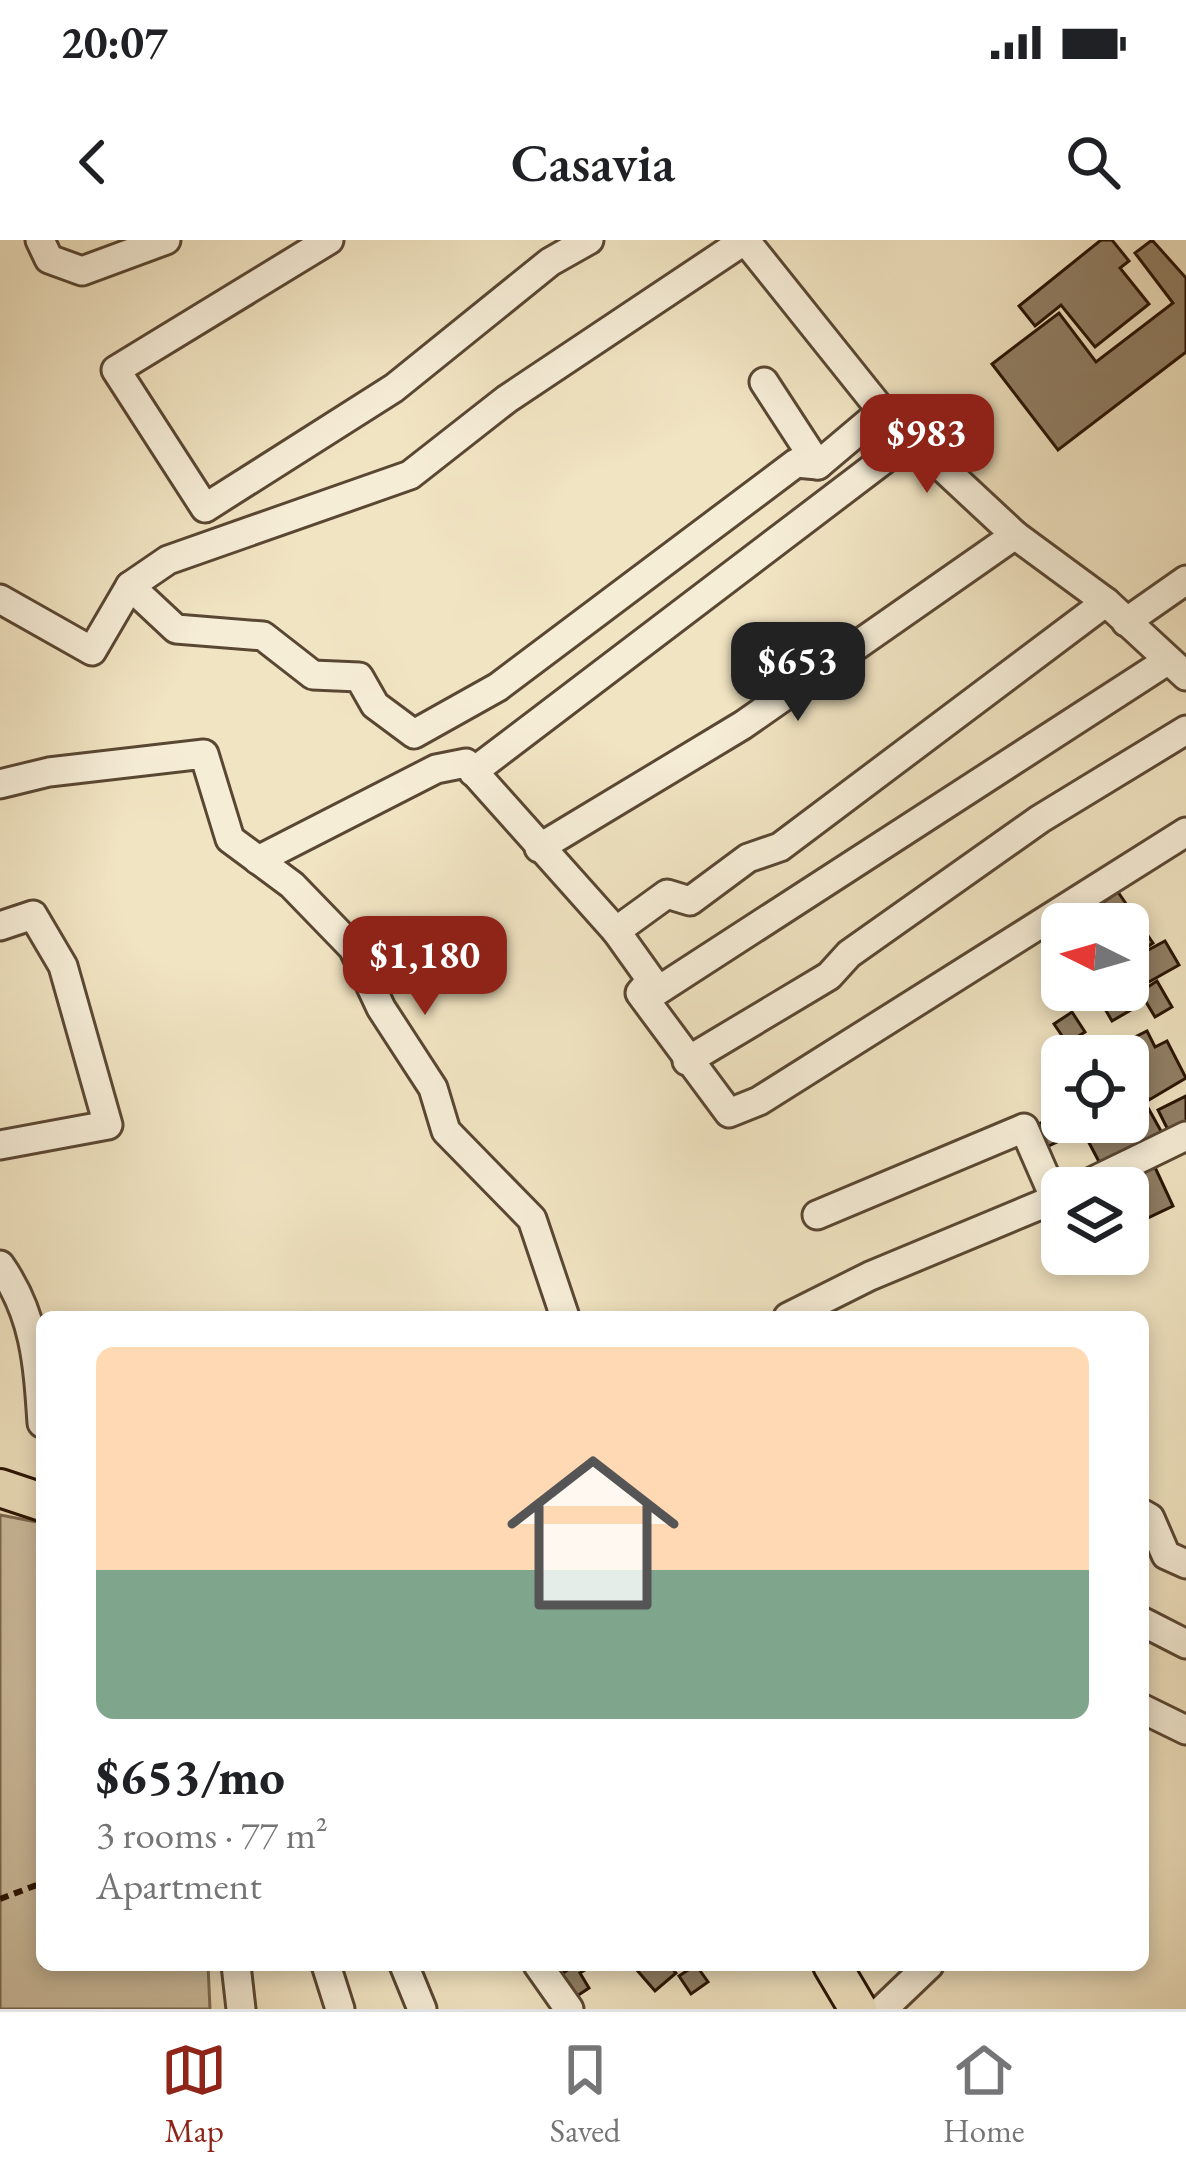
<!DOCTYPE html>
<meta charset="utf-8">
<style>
:root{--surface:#fff;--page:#f2f2f2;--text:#202124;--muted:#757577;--line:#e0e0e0;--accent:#8f2418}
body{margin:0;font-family:"EB Garamond",serif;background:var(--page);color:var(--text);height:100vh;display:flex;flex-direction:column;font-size:45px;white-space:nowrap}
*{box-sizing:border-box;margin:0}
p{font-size:39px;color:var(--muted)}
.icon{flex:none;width:66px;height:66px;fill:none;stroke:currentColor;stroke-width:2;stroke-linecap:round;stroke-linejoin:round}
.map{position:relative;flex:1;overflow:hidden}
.panel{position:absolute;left:36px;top:1071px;width:1113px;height:660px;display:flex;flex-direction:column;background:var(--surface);border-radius:18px;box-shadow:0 6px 18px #0003}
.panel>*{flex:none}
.needle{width:78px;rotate:275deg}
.tools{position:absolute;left:1041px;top:663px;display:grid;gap:24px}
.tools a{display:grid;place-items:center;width:108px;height:108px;border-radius:18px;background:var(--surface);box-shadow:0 6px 18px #0003;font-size:60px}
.price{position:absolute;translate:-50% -102px;padding:0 27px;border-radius:24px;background:var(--accent);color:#fff;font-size:39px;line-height:78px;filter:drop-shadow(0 3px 6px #0008)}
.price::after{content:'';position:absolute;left:50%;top:72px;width:36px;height:27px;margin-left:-18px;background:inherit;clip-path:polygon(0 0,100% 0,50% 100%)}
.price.active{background:#222;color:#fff}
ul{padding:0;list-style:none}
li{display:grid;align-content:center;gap:24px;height:636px;padding:0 60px}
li+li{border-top:3px solid var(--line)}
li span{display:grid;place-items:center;height:372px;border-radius:18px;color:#555}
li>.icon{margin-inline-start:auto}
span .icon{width:216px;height:216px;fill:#fffc;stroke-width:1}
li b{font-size:51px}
.status{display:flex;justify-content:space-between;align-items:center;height:84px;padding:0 60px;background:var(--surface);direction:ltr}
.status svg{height:33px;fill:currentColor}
header{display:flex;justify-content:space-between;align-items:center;height:156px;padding:0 60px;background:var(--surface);font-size:54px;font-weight:600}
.tabs{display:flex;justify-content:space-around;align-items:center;height:168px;border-top:3px solid var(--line);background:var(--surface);font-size:33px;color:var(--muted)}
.tabs a{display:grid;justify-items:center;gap:6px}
.tabs .active{color:var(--accent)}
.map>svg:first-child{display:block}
.green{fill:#cfc0a2;stroke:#7c6a52;stroke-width:3}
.building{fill:#918066;stroke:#281303;stroke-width:3}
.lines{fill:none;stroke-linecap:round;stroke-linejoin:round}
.minor-casing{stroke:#5a4733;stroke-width:33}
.major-casing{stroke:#281303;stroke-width:42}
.path{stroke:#281303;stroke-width:6;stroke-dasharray:9 6;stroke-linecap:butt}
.minor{stroke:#f6edd7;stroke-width:27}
.major{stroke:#f1e4c2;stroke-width:36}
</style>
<div class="status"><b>20:07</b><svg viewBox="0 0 49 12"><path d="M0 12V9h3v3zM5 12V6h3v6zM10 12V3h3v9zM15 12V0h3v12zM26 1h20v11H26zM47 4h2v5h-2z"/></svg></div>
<header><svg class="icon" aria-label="back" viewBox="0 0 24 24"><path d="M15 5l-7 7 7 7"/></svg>Casavia<svg class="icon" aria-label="search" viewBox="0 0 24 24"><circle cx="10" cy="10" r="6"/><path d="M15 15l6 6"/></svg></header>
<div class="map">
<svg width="1186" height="1769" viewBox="0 0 1186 1769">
<rect width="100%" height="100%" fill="#f1e4c2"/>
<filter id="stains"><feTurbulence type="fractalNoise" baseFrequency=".00167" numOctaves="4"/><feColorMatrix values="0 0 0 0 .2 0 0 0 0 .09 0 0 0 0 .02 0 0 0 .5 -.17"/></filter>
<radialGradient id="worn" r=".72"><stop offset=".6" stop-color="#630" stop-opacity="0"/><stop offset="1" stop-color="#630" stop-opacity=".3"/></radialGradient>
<!-- green -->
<path class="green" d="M0,1275L42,1283V1725H208L210,1769H0Z"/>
<!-- building -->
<g class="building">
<path d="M1101,0H1112L1129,21L1120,28L1149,64L1095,107L1061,65L1035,86L1019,66Z"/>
<path d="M1152,0L1186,38V112L1058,210L992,124L1059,73L1096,122L1173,63L1135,13Z"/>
<path d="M1118,652L1153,703L1128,720V684H1072Z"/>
<path d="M1165,701L1179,725L1140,747L1128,721Z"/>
<path d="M1128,736L1143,763L1112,781L1094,750H1128Z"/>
<path d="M1157,741L1172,767L1155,777L1140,752Z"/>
<path d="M1072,772L1085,792L1067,803L1054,784Z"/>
<path d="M1147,791L1155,807L1167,801L1186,838L1149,860L1121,804Z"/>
<path d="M1186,856V894L1173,900L1158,870Z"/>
<path d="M1147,866L1166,900L1105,933L1087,899L1128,882Z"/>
<path d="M1062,873V882H1069L1074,894L1040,910L1030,888Z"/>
<path d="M1153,923L1173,966L1133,985L1128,948H1115L1113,943Z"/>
<path d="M576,1725H593L580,1733L589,1748L568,1762L553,1739Z"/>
<path d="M640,1725H669L676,1733L655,1751L636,1729Z"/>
<path d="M696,1725L708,1742L691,1754L679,1736Z"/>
</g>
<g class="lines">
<defs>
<g id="minor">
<path d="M40,0L49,19L82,31L166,0"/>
<path d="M329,0L116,130L205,268L394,148L550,22L589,0"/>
<path d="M745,0L882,171L1015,295L1106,362L1186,436"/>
<path d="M764,142L818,225"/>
<path d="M130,346L176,389L263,396L313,435L359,437L375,465L414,494L498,447L796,223L818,225L882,171"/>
<path d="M0,359L92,411L130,346L168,320L410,235L507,159L745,0"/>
<path d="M1126,382L1186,340"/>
<path d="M473,532L911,199"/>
<path d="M0,544L49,532L204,514L230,599L292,645L353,708L381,768L433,848L446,891L532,979L565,1077"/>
<path d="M539,608L743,485L1015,295"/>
<path d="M258,620L436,529L466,523L616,691L651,740L640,753L729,873L759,861L1186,592"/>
<path d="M0,686L33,675L63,726L108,885L0,905"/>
<path d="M616,691L667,654L690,661L748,618L780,607L1106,362"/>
<path d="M645,759L1167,421"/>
<path d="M687,821L829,736L849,714L1040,579L1186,490"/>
<path d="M1079,948L1186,896"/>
<path d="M817,975L1024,888L1055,959"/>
<path d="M0,1025C35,1075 38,1123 42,1183"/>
<path d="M788,1077L870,1036L1062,956"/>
<path d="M1143,1274L1150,1278L1166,1315L1186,1324"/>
<path d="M1143,1382L1186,1404"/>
<path d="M1143,1469L1186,1490"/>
<path d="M236,1725L241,1769"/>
<path d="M326,1725L340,1769"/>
<path d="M404,1725L422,1769"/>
<path d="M538,1725L569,1769"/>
<path d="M883,1769L929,1725"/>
</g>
<g id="major">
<path d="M0,1248L42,1262"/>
<path d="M832,1725L858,1769"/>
</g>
</defs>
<!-- minor casing -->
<use href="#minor" class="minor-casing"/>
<!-- major casing -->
<use href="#major" class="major-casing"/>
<!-- path -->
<path class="path" d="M0,1659L42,1643"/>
<!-- minor -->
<use href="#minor" class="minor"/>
<!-- major -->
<use href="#major" class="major"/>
</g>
<rect width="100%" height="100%" filter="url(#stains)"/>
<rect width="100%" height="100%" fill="url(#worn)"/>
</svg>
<div class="tools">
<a><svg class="needle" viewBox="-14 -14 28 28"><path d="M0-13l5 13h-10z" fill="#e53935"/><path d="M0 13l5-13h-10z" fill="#757577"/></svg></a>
<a><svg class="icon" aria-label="locate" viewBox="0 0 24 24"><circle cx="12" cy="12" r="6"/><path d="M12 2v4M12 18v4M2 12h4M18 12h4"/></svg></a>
<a><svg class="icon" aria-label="layers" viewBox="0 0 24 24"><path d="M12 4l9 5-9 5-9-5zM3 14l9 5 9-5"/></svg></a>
</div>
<b class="price" style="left:927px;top:256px">$983</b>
<b class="price active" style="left:798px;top:484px">$653</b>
<b class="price" style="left:425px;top:778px">$1,180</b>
<section class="panel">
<ul>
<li><span style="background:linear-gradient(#ffd9b3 60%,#7fa58c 0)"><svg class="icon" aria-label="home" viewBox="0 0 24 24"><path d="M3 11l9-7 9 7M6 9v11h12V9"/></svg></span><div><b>$653/mo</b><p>3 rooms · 77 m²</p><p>Apartment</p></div></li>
</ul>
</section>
</div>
<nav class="tabs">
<a class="active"><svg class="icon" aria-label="map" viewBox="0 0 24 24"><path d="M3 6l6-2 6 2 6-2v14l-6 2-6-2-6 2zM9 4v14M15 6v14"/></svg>Map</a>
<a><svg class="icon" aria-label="saved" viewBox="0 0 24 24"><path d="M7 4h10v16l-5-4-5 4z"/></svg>Saved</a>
<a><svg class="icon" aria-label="home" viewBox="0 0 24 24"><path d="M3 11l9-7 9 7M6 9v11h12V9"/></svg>Home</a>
</nav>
